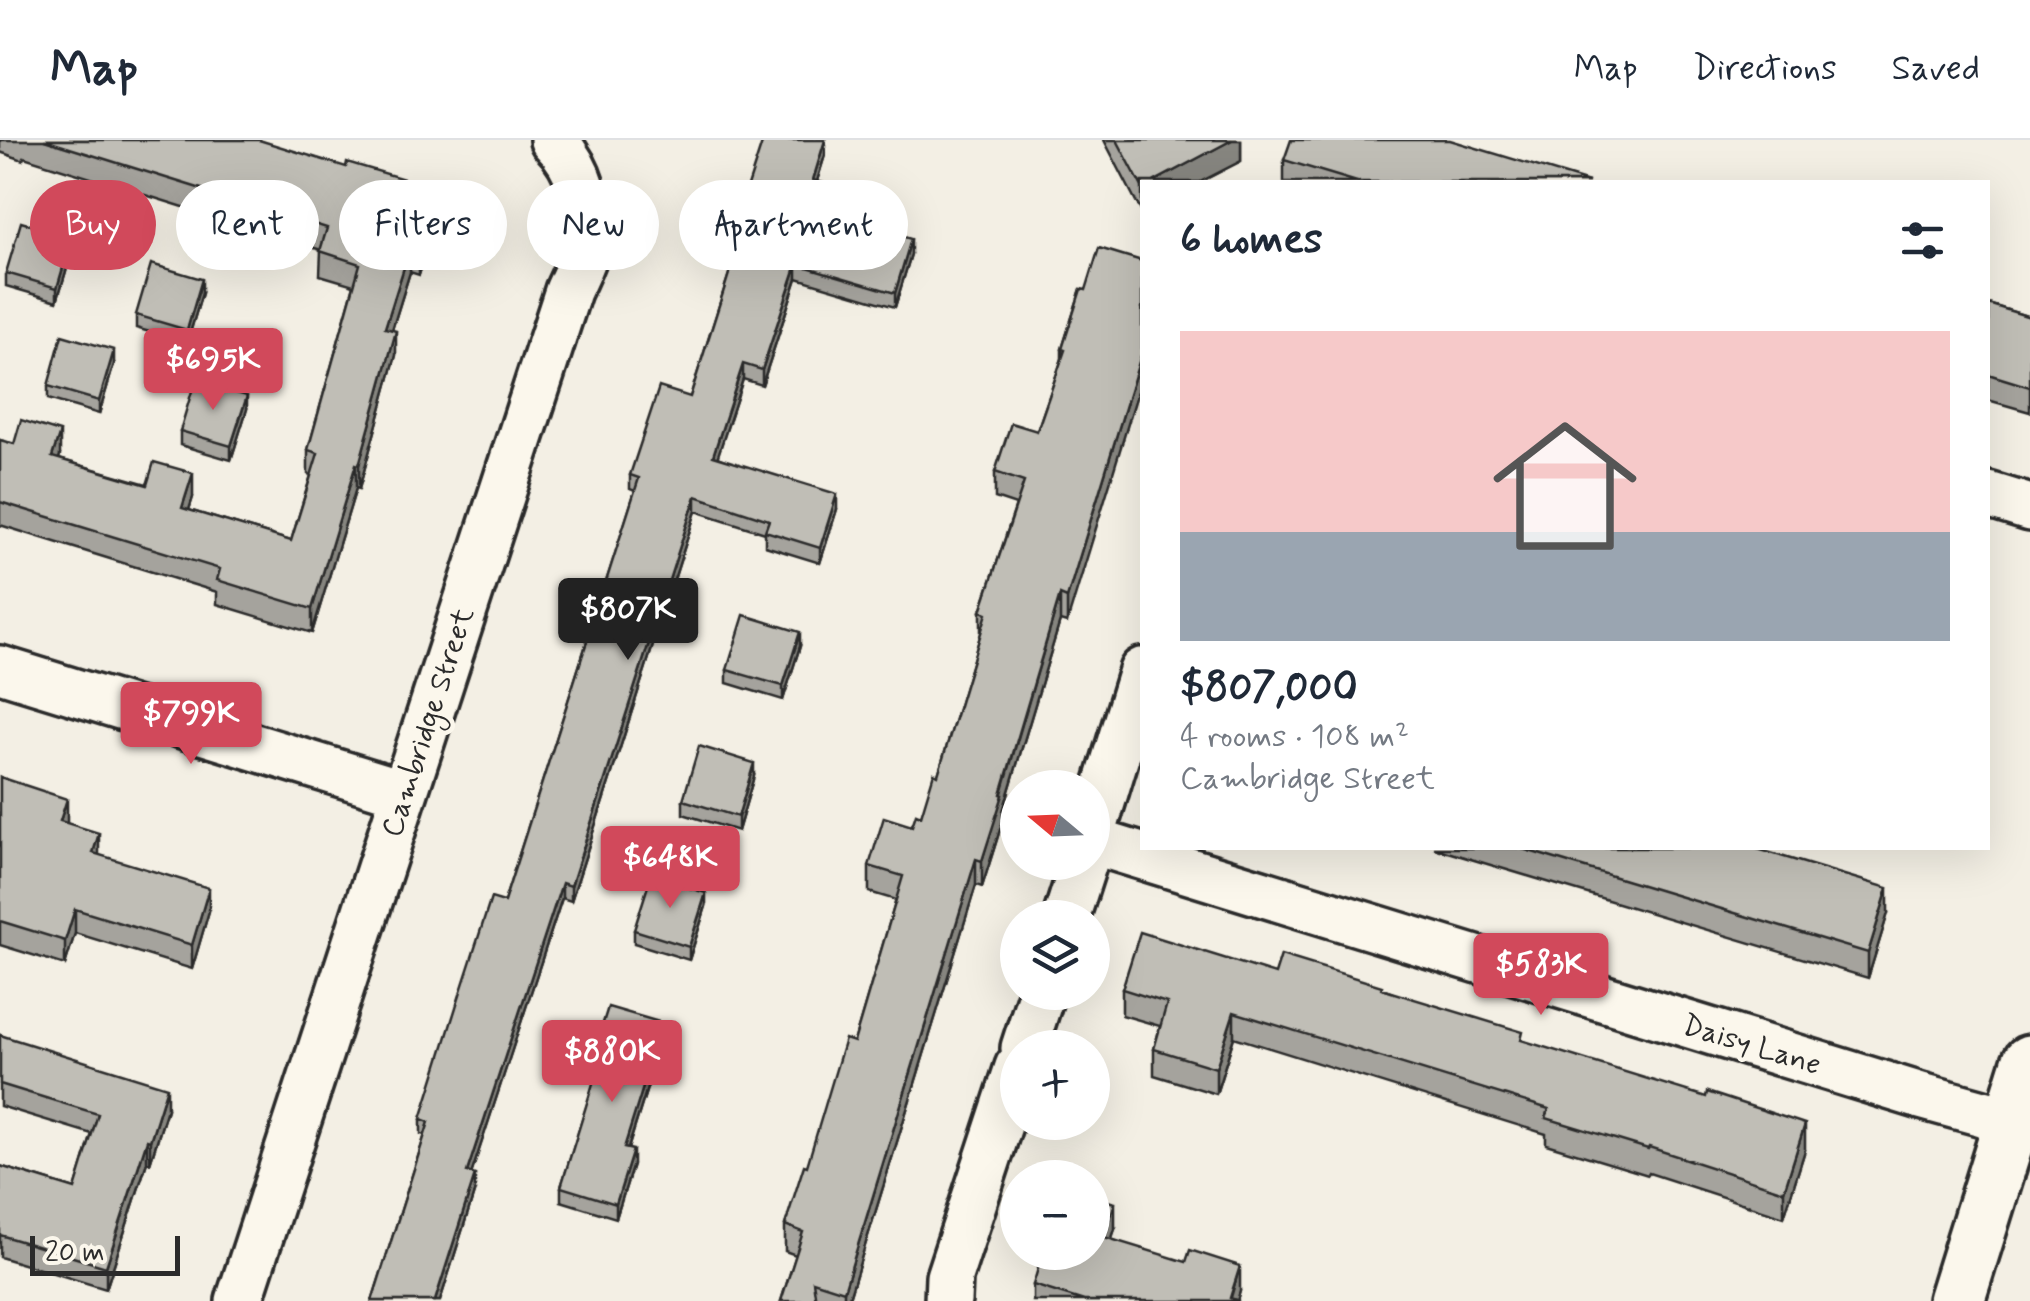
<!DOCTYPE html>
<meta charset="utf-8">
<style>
:root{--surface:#fff;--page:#f2f2f3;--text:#1f2937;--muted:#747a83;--line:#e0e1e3;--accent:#d1495b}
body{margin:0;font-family:Mynerve,sans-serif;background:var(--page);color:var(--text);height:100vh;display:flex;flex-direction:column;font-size:38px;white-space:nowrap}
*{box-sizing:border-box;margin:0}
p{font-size:32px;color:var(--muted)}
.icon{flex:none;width:55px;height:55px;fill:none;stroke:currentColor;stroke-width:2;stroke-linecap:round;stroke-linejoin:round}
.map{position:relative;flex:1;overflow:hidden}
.sheet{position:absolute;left:1140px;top:40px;width:850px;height:670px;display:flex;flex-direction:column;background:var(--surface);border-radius:0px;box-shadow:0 10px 40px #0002}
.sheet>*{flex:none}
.top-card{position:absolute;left:30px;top:40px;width:950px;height:90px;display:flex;gap:20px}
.needle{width:65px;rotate:289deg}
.controls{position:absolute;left:1000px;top:630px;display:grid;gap:20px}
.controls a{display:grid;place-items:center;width:110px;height:110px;border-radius:50%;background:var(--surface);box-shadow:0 10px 40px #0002;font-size:50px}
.scale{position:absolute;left:30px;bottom:25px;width:150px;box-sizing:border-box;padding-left:10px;border:5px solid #2b2b2b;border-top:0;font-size:28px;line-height:35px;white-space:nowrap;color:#2b2b2b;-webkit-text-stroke:8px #fbf7ec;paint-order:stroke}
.price{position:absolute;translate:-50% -85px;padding:0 22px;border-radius:10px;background:var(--accent);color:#fff;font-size:32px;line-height:65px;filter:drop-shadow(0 2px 5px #0008)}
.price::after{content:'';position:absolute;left:50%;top:60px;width:30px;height:22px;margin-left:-15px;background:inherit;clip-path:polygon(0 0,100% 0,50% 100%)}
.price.selected{background:#222;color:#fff}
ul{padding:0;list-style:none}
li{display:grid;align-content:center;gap:20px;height:530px;padding:0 40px}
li+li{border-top:2px solid var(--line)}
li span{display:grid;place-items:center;height:310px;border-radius:0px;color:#555}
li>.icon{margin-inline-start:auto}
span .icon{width:180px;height:180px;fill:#fffc;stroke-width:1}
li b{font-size:42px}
h2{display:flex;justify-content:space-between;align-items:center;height:120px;padding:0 40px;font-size:42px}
.pill{padding:0 35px;border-radius:45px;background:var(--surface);box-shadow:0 10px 40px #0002;font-size:35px;line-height:90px}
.pill.selected{background:var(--accent);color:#fff}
header{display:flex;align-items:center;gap:60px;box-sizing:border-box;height:140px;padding:0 50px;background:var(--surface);border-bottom:2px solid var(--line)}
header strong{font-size:48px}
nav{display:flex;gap:55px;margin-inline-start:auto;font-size:35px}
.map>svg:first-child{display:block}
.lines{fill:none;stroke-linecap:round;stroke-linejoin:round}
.minor-casing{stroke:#2b2b2b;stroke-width:52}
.tertiary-casing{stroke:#2b2b2b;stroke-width:62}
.minor{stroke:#fbf7ec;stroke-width:45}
.tertiary{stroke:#fbf7ec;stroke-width:55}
.wall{fill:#a5a39d;stroke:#2b2b2b;stroke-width:2.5}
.shaded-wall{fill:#86857f;stroke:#2b2b2b;stroke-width:2.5}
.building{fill:#c0beb6;stroke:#2b2b2b;stroke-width:2.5}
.labels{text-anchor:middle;stroke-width:9;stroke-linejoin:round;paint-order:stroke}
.street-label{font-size:30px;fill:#2b2b2b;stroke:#fbf7ec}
</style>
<header>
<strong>Map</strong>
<nav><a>Map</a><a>Directions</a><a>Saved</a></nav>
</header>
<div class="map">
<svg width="2030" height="1161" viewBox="0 0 2030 1161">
<rect width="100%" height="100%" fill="#f3efe4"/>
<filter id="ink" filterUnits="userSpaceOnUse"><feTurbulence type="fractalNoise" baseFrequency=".01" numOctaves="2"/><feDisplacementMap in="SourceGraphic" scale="20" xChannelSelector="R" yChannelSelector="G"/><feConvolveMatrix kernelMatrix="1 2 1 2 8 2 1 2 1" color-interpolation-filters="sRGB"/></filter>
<g filter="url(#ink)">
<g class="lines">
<defs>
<g id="minor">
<path d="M1988,355L2030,368"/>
<path d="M0,529L404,653"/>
<path d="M1092,695L1142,531"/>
<path d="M1092,701L1921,956L2012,981"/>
<path d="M1066,778L1084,722"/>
<path d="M1024,908L1042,852"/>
<path d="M239,1161L568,151C574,137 583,121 586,106C593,70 579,25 553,0"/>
<path d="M948,1161L949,1137L1018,927"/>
</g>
<path id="tertiary" d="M1956,1161L2030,923"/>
</defs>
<!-- minor casing -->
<use href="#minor" class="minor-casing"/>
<!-- tertiary casing -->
<use href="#tertiary" class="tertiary-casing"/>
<!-- minor -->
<use href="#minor" class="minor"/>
<!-- tertiary -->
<use href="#tertiary" class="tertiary"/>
</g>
<!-- wall -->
<g class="wall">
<path d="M0,0H259L438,73L419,135L410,132L392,190L396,215L359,349L356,348L312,493L217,464V452L0,385V300L60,315L59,319L193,357L189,370L291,401L311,335L308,334V310L354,145L320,135L321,110L24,17L23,20L0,12Z"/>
<path d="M1104,0H1241V21L1200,42H1142V73Z"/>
<path d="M825,15L817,41L840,63L835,76L911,114L895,167L797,138L762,245L743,239L717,317L837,369L820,423L765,406V393L696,371L571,761L562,758L471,1034L475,1050L440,1161H372L425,995L421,994V979L504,762L635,351L630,349V335L690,257L743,90L739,89V74Z"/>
<path d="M1284,20L1589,42H1284Z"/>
<path d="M72,111L57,161L6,146V133Z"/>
<path d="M1081,149L1067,483L1060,481L1003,671V680L982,747L976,745L848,1161H781L796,1115L785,1111V1085L854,902L896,760L869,752V726L921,676L938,635L981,493V471L1016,365L995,358V332L1037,291L1062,219V209Z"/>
<path d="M202,153L187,203L136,188V175Z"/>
<path d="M1988,164L2030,177V272L1988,260Z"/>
<path d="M114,224L99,274L48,259V246Z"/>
<path d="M247,269L231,320L180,305V291Z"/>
<path d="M800,506L783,560L727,543V530Z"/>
<path d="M754,636L738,691L683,674V660Z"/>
<path d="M0,637L67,683L99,715L209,771L192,829L75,793L65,825L0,805Z"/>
<path d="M1434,708H1754L1888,773L1868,838Z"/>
<path d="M706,766L689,820L634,803V790Z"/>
<path d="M1275,834L1382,849L1523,901L1805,1010L1784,1077L1649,1033L1648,1035L1546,1004V994L1234,897L1216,954L1154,935V909L1160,886L1122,875V849Z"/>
<path d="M0,895L167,969L150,1023L147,1022L106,1149L0,1117V1026L75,1049L92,994L0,966Z"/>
<path d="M663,897L628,1009L633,1024L616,1078L561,1061V1047L596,936L591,934V921Z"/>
<path d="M1115,1089L1111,1099L1240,1151L1237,1161H1239H1033V1145Z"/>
</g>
<!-- shaded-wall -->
<g class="shaded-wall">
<path d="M825,0V15L813,54V40Z"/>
<path d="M1232,0H1241V21L1200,42H1153Z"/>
<path d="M840,48V63L831,89V74Z"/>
<path d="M438,49V73L419,135V111Z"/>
<path d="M72,97V111L57,161V148Z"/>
<path d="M911,99V114L895,167V153Z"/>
<path d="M410,108V132L385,212V188Z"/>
<path d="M797,124V138L762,245V230Z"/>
<path d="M202,139V153L187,203V190Z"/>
<path d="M396,191V215L359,349V325Z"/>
<path d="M114,210V224L99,274V261Z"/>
<path d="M1142,212V238L1067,483V458Z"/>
<path d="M743,224V239L713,331V316Z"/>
<path d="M247,256V269L231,320V306Z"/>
<path d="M60,292V315L52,341V317Z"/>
<path d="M356,324V348L312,493V469Z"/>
<path d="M193,333V357L182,392V368Z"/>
<path d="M837,354V369L820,423V408Z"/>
<path d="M696,356V371L571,761V746Z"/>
<path d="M1060,455V481L1003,671V680L982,747V721Z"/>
<path d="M800,492V506L783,560V546Z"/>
<path d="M754,623V636L738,691V677Z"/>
<path d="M67,659V682L60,705V681Z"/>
<path d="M99,693V717L93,713Z"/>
<path d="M976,719V745L848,1161H844V1151Z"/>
<path d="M562,743V758L467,1047V1032Z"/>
<path d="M209,748V771L192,829V805Z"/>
<path d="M1888,748V773L1868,838V813Z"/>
<path d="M706,753V766L689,820V807Z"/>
<path d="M75,769V793L65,825V801Z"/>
<path d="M1234,872V897L1216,954V928Z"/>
<path d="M663,883V897L624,1021V1008Z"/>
<path d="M167,947V969L150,1023V1001Z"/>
<path d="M1805,984V1010L1784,1077V1051Z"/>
<path d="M147,1000V1022L106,1149V1127Z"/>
<path d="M633,1010V1024L616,1078V1064Z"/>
<path d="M475,1035V1050L440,1161H435Z"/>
<path d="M1115,1063V1089L1104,1122V1097Z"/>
<path d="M1240,1126V1151L1237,1161H1230Z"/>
</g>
<!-- building -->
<g class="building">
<path d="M44,0H259L346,27L347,22L438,49L419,111L410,108L385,188L396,191L359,325L356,324L312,469L217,440L220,429L0,362V300L14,304L21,280L60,292L52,317L147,345L154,322L193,333L182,368L291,401L318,313L308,310L360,124L320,111L327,88Z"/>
<path d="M763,0H825L813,40L840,48L831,74L911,99L895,153L797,124L762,230L743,224L713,316L837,354L820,408L765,391L769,380L696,356L571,746L562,743L467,1032L475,1035L435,1161H372L429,982L421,979L462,848L491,758L504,762L639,338L630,335L659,247L690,257L747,77L739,74Z"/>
<path d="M1117,0H1232L1153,42H1142V47Z"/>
<path d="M1291,0H1450L1589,42H1357L1284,20Z"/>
<path d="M21,82L72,97L57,148L6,133Z"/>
<path d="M1099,108L1142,121V212L1067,458L1060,455L1001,654L1003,655L982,721L976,719L844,1151L813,1141L816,1161H781L803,1092L785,1085L804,1025L807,1026L845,899L854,902L903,736L869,726L884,677L912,686L916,674L921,676L934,633L938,635L987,473L981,471L1024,342L995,332L1011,283L1037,291L1065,210L1062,209L1081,149L1086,150Z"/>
<path d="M151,124L202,139L187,190L136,175Z"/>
<path d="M1988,164L2030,177V247L1988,234Z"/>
<path d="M62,195L114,210L99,261L48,246Z"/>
<path d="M195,241L247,256L231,306L180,291Z"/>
<path d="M744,475L800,492L783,546L727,530Z"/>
<path d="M699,606L754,623L738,677L683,660Z"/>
<path d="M0,637L67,659L60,681L99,693L93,713L209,748L192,805L75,769L65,801L0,781Z"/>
<path d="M1519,708H1754L1888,748L1868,813Z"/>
<path d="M651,736L706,753L689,807L634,790Z"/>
<path d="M1140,792L1275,834L1281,815L1382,846L1381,849L1523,892L1521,900L1706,957L1707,952L1805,984L1784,1051L1649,1007L1648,1009L1546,978L1549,969L1234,872L1216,928L1154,909L1167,863L1122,849Z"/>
<path d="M608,867L663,883L624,1008L633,1010L616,1064L561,1047L599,924L591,921Z"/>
<path d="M0,895L167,947L150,1001L147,1000L106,1127L0,1095V1026L75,1049L98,974L0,944Z"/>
<path d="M1092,1057L1115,1063L1104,1097L1186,1122L1190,1110L1240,1126L1230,1158L1239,1161H1084L1033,1145L1043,1112H1092Z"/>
</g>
</g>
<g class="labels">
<!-- street labels -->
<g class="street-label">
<text transform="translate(427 582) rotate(-72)" y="10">Cambridge Street</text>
<text transform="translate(1752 904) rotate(17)" y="10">Daisy Lane</text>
</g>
</g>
</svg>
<div class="controls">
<a><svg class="needle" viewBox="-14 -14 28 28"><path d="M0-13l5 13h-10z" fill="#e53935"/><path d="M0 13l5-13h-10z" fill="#747a83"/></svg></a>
<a><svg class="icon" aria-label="layers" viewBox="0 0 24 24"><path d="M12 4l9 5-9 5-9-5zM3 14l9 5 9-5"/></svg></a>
<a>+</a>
<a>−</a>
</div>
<div class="scale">20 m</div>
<b class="price" style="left:213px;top:273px">$695K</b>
<b class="price selected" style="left:628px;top:523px">$807K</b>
<b class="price" style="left:191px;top:627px">$799K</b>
<b class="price" style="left:670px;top:771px">$648K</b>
<b class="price" style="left:1541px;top:878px">$583K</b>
<b class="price" style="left:612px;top:965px">$880K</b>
<div class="top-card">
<a class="pill selected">Buy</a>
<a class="pill">Rent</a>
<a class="pill">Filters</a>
<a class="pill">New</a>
<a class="pill">Apartment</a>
</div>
<section class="sheet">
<h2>6 homes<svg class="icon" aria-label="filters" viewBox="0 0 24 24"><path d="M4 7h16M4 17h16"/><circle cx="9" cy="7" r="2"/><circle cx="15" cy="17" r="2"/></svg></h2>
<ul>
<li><span style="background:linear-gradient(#f6c9c9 65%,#9aa5b1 0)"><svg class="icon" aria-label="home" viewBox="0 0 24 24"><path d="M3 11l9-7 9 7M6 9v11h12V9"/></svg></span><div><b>$807,000</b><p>4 rooms · 108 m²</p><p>Cambridge Street</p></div></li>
</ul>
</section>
</div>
